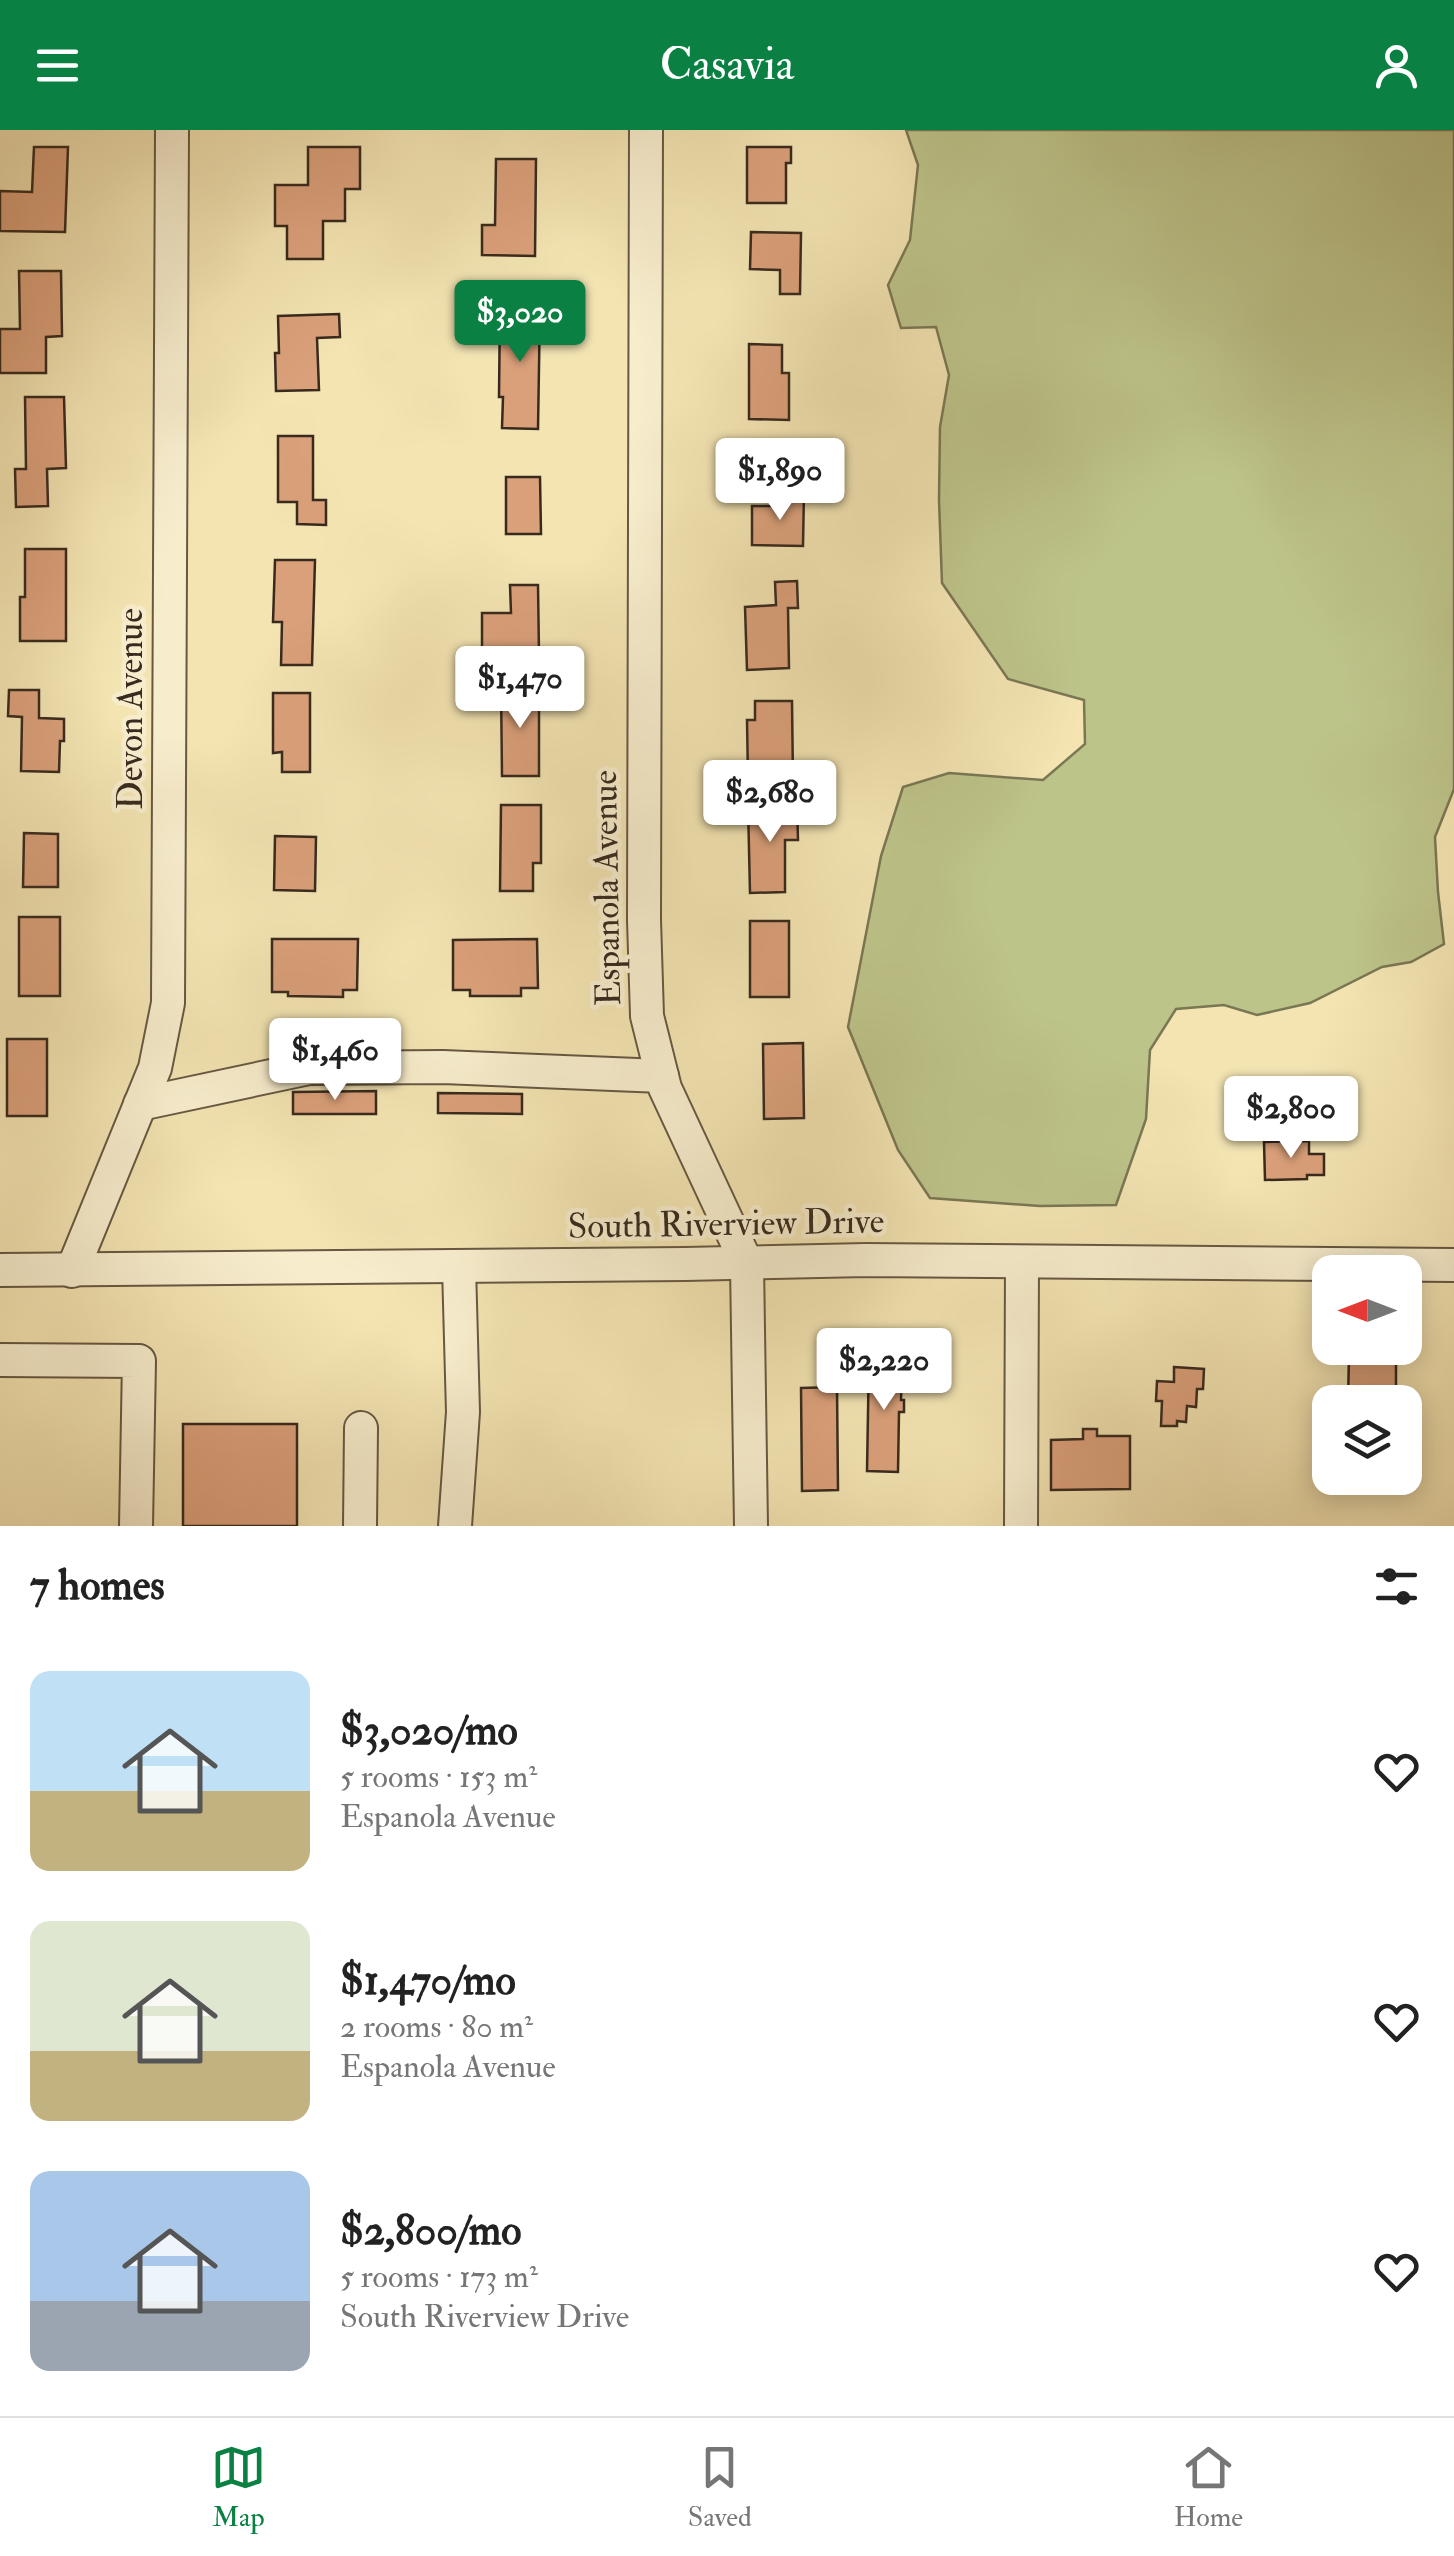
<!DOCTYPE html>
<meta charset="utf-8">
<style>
:root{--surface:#fff;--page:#f6f6f6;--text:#222;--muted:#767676;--line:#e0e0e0;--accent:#0b8043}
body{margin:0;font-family:"IM FELL Double Pica",serif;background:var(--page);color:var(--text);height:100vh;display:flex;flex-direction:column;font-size:38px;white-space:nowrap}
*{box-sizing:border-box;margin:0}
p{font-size:32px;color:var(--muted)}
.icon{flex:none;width:55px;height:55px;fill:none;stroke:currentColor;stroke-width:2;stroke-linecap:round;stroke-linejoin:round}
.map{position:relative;height:1396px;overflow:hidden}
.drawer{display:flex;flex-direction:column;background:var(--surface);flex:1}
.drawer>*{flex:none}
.needle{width:65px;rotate:270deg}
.tools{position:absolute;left:1312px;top:1125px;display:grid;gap:20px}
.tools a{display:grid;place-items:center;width:110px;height:110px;border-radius:20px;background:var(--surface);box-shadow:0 5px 25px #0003;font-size:50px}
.price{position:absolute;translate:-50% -85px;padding:0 22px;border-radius:10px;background:#fff;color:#222;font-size:32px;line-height:65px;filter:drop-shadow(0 2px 5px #0008)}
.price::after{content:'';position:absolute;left:50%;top:60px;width:30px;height:22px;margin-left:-15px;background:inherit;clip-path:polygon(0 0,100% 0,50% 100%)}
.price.selected{background:var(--accent);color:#fff}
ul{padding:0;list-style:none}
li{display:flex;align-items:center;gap:30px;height:250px;padding:0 30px}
li span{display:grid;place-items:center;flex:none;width:280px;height:200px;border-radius:20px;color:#555}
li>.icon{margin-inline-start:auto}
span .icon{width:120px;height:120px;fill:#fffc;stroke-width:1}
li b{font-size:42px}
h2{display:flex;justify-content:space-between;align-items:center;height:120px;padding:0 30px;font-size:42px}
header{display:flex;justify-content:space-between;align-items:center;height:130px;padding:0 30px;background:var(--accent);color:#fff;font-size:45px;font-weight:600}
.tabs{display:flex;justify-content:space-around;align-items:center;height:140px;border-top:2px solid var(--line);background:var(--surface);font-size:28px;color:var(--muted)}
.tabs a{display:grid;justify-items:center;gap:5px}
.tabs .selected{color:var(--accent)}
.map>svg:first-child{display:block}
.green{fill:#bdc48a;stroke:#7a7754;stroke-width:2.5}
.building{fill:#daa07a;stroke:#382a1e;stroke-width:2.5}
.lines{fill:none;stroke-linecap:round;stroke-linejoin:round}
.minor-casing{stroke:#675843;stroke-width:36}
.minor{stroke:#f7edcd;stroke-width:32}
.labels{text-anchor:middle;stroke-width:9;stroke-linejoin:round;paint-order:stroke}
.street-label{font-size:35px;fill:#382a1e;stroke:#f7edcd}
</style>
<header><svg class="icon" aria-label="menu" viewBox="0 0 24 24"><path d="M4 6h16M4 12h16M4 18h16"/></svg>Casavia<svg class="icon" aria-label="person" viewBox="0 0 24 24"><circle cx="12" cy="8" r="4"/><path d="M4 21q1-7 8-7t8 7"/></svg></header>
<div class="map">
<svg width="1454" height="1396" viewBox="0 0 1454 1396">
<rect width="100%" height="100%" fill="#f3e4b2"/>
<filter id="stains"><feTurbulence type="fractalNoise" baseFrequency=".002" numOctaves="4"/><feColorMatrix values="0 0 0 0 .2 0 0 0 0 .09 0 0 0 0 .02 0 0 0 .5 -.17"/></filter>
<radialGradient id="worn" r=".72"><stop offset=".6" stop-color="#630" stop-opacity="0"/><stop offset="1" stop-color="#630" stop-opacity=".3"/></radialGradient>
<!-- green -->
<path class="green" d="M906,0H1454V659L1435,707L1438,762L1444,814L1411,832L1382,837L1310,873L1257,885L1224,875L1176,879L1150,920L1146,989L1116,1075L1040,1076L930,1068L898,1020L848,897L881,726L903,657L949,643L1043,650L1085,614L1084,570L1008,549L942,453L939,370L940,297L949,245L936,197L901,198L888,155L910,110L918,35Z"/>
<!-- building -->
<g class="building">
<path d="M34,17H68L65,102L0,101V61L32,62Z"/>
<path d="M308,17H360V59H345V91H323V129H287V96H275V55H308Z"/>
<path d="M747,17H791V33H786V73H747Z"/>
<path d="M496,29H536L535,126L482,125V95H495Z"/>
<path d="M751,102L801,103L800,164H780V140L750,139Z"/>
<path d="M19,141H61L62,206L46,207V243H0V199H20Z"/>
<path d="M500,174L540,175L538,299L502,298L503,267H499Z"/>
<path d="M339,184L340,207L317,208L319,260L276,261L275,223H279L278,186Z"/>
<path d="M749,214L782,215V243H789V290L749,289Z"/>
<path d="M25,267H64L66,338L47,339L48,376L16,377L15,339H26Z"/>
<path d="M278,306H313V370H326V395L297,394V372H278Z"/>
<path d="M506,347H540L541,404H506Z"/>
<path d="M786,362H804L803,416L752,415V376H785Z"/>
<path d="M25,419H66V511H20V467H25Z"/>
<path d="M275,430H315L312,535H281L282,492H273Z"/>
<path d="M797,451L798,478H788L789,538L747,540L745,477L776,475L775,452Z"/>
<path d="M510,455H538L539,524L482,525V483H511Z"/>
<path d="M501,556H539V646H502Z"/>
<path d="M9,560H39V588L64,589V611H60L59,642L21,641L22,587L8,586Z"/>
<path d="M273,563H310V642H282V622L273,623Z"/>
<path d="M755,571H792L793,649H748L747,590H755Z"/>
<path d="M797,673L798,710H785V762L750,763L748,675Z"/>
<path d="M501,675H541V733H533V761H500Z"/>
<path d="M24,703L58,704V757H23Z"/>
<path d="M275,706L316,707L315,761L274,760Z"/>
<rect x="19" y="787" width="41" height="79"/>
<rect x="750" y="791" width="39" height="76"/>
<path d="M272,809H358L357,860H343V867L288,866V862H272Z"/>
<path d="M537,809L538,858H521V866H470V860H453V810Z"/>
<rect x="7" y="909" width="40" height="77"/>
<path d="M803,913L804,988L764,989L763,914Z"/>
<path d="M376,961V984H293V962Z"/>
<path d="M438,963L522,964V984L438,983Z"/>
<path d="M1309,1011V1024H1324V1045H1307V1049L1265,1050L1264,1012Z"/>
<path d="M869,1225L902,1226L901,1270H904V1282H899L898,1342L867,1341Z"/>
<path d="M1349,1225H1396V1272H1348Z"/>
<path d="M1174,1237L1204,1239L1203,1259H1197L1196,1277L1187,1276L1186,1292L1177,1291V1296H1161L1162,1271H1156L1157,1251L1174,1252Z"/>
<path d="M837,1257L838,1360L802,1361L801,1258Z"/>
<rect x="183" y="1294" width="114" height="102"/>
<path d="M1083,1299H1097V1306H1130V1359L1051,1360V1310L1083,1309Z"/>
</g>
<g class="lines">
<defs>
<g id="minor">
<path d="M646,0L644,790L647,886L665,958L747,1134L751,1396"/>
<path d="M140,974L309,938L443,937L662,946"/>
<path d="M0,1140L685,1134L866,1130L1454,1135"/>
<path d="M72,1141L155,938L168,873L172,0"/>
<path d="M0,1230L139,1231L136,1396"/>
<path d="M360,1396L361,1298"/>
<path d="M455,1396L463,1282L459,1137"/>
<path d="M1021,1396L1022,1132"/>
</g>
</defs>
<!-- minor casing -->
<use href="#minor" class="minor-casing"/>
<!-- minor -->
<use href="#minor" class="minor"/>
</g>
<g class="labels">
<!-- street labels -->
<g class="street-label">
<text transform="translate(130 579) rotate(-90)" y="12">Devon Avenue</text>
<text transform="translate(606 758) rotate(-91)" y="12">Espanola Avenue</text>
<text transform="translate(726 1093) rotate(-1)" y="12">South Riverview Drive</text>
</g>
</g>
<rect width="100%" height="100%" filter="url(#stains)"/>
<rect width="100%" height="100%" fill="url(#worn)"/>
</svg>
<div class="tools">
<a><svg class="needle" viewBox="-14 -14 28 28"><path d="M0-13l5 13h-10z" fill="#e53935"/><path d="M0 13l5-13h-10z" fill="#767676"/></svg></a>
<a><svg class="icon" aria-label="layers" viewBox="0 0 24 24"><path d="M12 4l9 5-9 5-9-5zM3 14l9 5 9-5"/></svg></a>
</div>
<b class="price selected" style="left:520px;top:235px">$3,020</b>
<b class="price" style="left:780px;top:393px">$1,890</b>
<b class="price" style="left:520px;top:601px">$1,470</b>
<b class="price" style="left:770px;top:715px">$2,680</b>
<b class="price" style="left:335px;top:973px">$1,460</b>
<b class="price" style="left:1291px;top:1031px">$2,800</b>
<b class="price" style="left:884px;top:1283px">$2,220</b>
</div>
<section class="drawer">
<h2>7 homes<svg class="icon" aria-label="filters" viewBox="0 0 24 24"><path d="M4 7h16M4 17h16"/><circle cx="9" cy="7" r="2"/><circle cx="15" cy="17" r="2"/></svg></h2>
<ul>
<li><span style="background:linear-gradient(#bfe0f5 60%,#c2b280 0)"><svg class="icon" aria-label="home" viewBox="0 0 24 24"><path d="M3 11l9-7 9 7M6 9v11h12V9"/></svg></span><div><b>$3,020/mo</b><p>5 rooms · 153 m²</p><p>Espanola Avenue</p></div><svg class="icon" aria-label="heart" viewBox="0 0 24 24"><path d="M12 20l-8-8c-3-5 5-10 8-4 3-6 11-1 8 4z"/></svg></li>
<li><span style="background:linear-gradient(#dfe7d0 65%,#c2b280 0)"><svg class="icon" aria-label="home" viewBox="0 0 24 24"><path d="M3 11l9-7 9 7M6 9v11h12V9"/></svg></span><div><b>$1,470/mo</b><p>2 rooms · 80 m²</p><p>Espanola Avenue</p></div><svg class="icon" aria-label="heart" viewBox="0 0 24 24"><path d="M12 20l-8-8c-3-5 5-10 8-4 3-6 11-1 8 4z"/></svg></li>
<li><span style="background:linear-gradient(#a9c7e8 65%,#9aa5b1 0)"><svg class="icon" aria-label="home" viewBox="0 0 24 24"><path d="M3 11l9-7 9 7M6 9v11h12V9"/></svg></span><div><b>$2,800/mo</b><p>5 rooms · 173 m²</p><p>South Riverview Drive</p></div><svg class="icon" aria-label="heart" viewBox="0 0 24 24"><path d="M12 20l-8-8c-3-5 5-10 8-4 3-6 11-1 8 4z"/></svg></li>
</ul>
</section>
<nav class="tabs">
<a class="selected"><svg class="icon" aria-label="map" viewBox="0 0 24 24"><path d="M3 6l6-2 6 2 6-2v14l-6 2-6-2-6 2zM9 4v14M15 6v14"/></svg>Map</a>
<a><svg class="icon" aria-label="saved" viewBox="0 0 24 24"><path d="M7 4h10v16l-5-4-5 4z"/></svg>Saved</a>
<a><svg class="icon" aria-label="home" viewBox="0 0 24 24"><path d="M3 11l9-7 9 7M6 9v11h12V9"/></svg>Home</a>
</nav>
